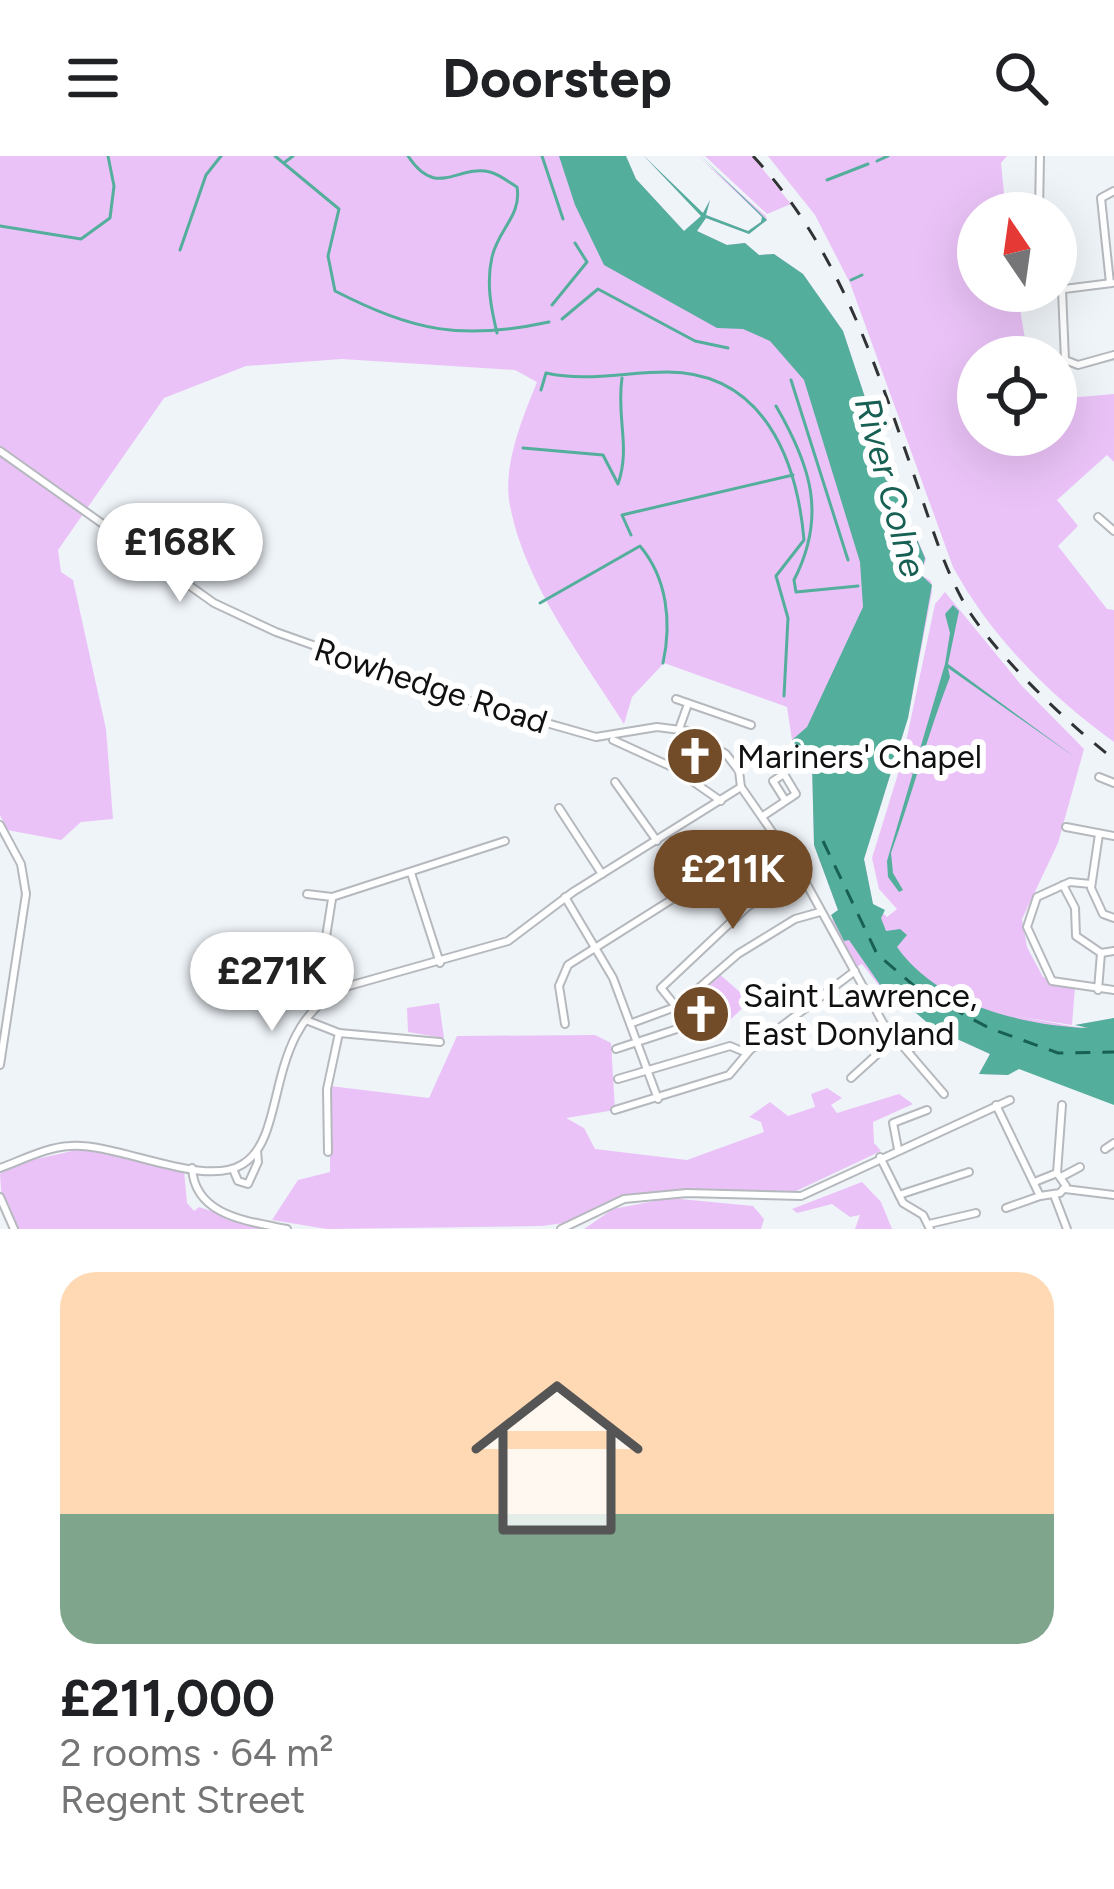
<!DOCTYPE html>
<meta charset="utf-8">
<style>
:root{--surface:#fff;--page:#f2f2f2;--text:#202124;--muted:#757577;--line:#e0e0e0;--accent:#724c29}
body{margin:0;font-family:Figtree,sans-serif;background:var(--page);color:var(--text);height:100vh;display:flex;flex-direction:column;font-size:45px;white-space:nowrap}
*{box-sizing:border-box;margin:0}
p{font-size:39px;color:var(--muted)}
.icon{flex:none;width:66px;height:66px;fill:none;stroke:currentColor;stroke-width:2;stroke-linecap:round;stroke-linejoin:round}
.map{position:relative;height:1073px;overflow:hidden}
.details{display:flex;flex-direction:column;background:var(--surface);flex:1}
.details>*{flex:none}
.needle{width:78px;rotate:347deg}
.buttons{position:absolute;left:957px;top:36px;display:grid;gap:24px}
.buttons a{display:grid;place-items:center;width:120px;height:120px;border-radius:50%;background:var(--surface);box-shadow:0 12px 48px #0002;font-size:60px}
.price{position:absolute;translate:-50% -102px;padding:0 27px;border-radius:42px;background:#fff;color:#222;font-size:39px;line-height:78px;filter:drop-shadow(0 3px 6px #0008)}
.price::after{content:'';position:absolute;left:50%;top:72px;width:36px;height:27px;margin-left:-18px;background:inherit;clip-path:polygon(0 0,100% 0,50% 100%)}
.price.current{background:var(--accent);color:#fff}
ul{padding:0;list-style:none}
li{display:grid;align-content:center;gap:24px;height:636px;padding:0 60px}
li+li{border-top:3px solid var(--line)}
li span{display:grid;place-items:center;height:372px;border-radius:36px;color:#555}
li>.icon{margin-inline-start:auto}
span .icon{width:216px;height:216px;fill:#fffc;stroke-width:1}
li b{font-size:51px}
header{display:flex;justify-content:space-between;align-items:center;height:156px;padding:0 60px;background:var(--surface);font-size:54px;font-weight:700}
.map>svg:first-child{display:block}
.green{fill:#eac2f7}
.water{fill:#54ae9c}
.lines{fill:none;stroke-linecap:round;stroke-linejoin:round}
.stream{stroke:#54ae9c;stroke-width:3}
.ferry{stroke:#176053;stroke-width:3;stroke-dasharray:15 12;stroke-linecap:butt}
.minor-casing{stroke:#b5b9be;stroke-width:10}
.minor{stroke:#fff;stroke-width:6}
.rail{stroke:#303234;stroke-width:3;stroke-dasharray:15 15;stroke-linecap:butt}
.labels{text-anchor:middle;stroke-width:12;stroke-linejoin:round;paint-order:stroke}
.street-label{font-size:33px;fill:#0f1012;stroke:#fff}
.poi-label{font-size:33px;fill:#0f1012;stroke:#fff;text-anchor:start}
.water-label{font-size:36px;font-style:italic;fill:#176053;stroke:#fff}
</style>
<header><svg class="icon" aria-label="menu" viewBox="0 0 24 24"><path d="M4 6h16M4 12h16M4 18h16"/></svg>Doorstep<svg class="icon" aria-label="search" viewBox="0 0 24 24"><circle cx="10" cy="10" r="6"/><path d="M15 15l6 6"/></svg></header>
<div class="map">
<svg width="1114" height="1073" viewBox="0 0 1114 1073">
<rect width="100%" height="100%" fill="#eff4f9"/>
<!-- green -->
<g class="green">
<path d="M0,0H585L787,168L873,366L833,728L980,881L1008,919L979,918L990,898L935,873L927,882L923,879L930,869L894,838L879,841L885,837L862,808L856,811L832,764L838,754L814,689L812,608L792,584L787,551L664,507L632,541L624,568C581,500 522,424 509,344C504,306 523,261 537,226L515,214L342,203L246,210L164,242L58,394L61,416L73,424L106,573L113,663L81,666L61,684L7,674L0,659Z"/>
<path d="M626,0L636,23L684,75L701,60L644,0L703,57L710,44L706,59L748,75L763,64L762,61L698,0L766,60L767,64L749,78L706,62L697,75L727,89L745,87L759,99L774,98L803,118L843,175L896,335L926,403L921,419L931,425L932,436L908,562L864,703L873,748L887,761L897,753L879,733L872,702L902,605L935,448L945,436L1022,530L1084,593L1058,687L1022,763L1027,791L1043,821L1075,831L1072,869L1014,860L1082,872L1090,869H1075L1114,862V892L942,844L855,746L877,549L849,249L651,69Z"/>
<path d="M705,0H752L791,48L767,58Z"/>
<path d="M768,0H1007L1001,7L1006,57H978V135H1017L1028,201H978V279H1056V243L1114,238V306L1107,299L1057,344L1078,370L1058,390L1107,453L1114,454V586C1050,540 991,481 953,411L850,127L815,59Z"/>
<path d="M717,816L750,845L714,879L688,874L680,853Z"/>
<path d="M439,847L444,882L408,876L407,852Z"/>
<path d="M595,879L611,887L615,954L566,962L584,972L595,993L687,1004L764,976L761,966L749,961L770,946L788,960L815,951L811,938L827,932L842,942L831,949L837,957L899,938L913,948L873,966L874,987L881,995L794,1036L628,1038L564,1067L542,1070L327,1073L272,1064L298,1024L330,1016V930L429,942L457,880Z"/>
<path d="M81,993L184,1015L187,1047L194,1055L199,1051L266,1073H15L2,1046L0,1018L10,1009Z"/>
<path d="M862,1026L881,1046L892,1073H855L860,1059L850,1061L832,1048L797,1057L792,1053Z"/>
<path d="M670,1042L753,1050L764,1063L761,1073H584L613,1053Z"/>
</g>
<!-- water -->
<g class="water">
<path d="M559,0H626L636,23L684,75L701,60L644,0L703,57L710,44L706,59L748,75L761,66L762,61L701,0L767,64L749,78L706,62L697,75L727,89L745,87L759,99L774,98L803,118L843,175L896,335L925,402L921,419L932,429L908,562L864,703L873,748L885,754L881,762L886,775L900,773L907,779L897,791C938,849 1021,869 1088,872L1075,869L1114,862V949L1019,913L1008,919L979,918L990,898L935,873L923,879L930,869L894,838L879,841L885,836L849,784L844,785L831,759L838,754L814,689L812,608L792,584L807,571L863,451L860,406L804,224L770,185L743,173L717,172L604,109L575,49Z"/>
<path d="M953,449L959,455L948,508L1076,602L948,512L950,521C928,577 912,639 891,697L893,717L903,734L899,736L888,721L887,705L945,508L950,477L945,458Z"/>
</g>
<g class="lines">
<!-- stream -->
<g class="stream">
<path d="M275,0L339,53L328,100L335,135C414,175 461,185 549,166"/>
<path d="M408,0C437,44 457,8 490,16C499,18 510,27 517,31C522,59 498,74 492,101C486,127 491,152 497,177"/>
<path d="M542,0L563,63"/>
<path d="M877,5L888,0"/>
<path d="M285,6L293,0"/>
<path d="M827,24L868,8"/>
<path d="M0,70L81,83L110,62L114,30L108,0"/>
<path d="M180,94L206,19L221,0"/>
<path d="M851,124L862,119"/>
<path d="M552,149L587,106L575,87"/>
<path d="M562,163L598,133L695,185L728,192"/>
<path d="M791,224L848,404"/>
<path d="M541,234L546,217C586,226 626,216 667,216C763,216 797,303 804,384L776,420L788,462L784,540"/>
<path d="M776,250C811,310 827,360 794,424L796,436L858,430"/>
<path d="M523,292L603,299L618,328C631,290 616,262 622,222"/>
<path d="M631,379L622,359L793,319"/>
<path d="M540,447L640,390C667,422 672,466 663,507"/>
</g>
<!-- ferry -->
<path class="ferry" d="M823,685L877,798L920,835L989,872L1058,897L1114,896"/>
<defs>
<g id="minor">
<path d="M1039,57L1040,0"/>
<path d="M1110,127L1101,42L1114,35"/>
<path d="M1056,134L1112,127"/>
<path d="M1062,134L1065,204L1078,209L1114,199"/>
<path d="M0,295L214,447L276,476L476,547L596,581L657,571L688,575L726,598L739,615L741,631"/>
<path d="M1098,361L1114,375"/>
<path d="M676,543L751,569"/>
<path d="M679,573L688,548"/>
<path d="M613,584L672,611L721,645"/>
<path d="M1099,621L1114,627"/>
<path d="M615,626L657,685"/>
<path d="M741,631L800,716L883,867L944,938"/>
<path d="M559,652L602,718"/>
<path d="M763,660L796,638L784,618L773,625L785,644"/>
<path d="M0,669L21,708L26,738L0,909"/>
<path d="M1066,671L1114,680"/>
<path d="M1099,678L1091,732L1103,758L1114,762"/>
<path d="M411,717L440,807"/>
<path d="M1091,728L1070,726L1037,741L1027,771L1052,825L1114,834"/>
<path d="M1063,729L1075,752L1076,780L1101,797L1114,795"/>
<path d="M307,738L332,741L505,685"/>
<path d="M565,741L613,822L658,943"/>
<path d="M332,743L325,787L334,799"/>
<path d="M1098,834L1101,797"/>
<path d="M306,864L339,877L440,886"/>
<path d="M632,867L678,850L738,798L795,763L820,756"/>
<path d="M565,868L559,830L568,809L690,732"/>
<path d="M616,893L683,871L678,853L661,832L747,751L800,716"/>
<path d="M908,895L925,880"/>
<path d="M851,922L894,883"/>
<path d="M618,923L730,890L747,897"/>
<path d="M996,949L1040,1040L1060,1037L1066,1030L1057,1017L1037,1025"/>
<path d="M615,954L729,919L750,894L855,815"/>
<path d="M898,993L893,967L927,954"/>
<path d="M1105,993L1114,987"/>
<path d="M328,996L327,933L339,877"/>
<path d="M880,1001L903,1047L923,1059L930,1073"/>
<path d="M0,1012C22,1004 47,991 70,990C117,986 204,1033 243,1008C290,979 261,872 345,831L508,785L573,736L741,631"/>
<path d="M192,1012C195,1060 247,1065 287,1073"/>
<path d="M233,1013L238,1025L248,1028L258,1006L257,995"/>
<path d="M1057,1017L1062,949"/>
<path d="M1063,1020L1080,1011"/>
<path d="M1065,1033L1114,1039"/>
<path d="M899,1039L969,1016"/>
<path d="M1054,1039L1067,1073"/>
<path d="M0,1041L14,1073"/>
<path d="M1006,1052L1040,1040"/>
<path d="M929,1068L976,1057"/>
<path d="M561,1073L624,1043L687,1037L801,1040L1010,944"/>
</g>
</defs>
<!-- minor casing -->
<use href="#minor" class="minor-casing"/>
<!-- minor -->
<use href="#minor" class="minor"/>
<!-- rail -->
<path class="rail" d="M753,0C839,92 875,208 916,325C931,368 944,413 967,452C995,498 1071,571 1114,603"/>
</g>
<!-- icons -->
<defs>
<symbol id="church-disc" viewBox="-11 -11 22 22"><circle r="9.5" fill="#724c29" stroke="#fff"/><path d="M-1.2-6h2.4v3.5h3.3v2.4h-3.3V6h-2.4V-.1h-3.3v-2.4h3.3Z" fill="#fff"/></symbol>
</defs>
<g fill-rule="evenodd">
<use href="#church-disc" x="662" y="567" width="66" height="66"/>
<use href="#church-disc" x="668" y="825" width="66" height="66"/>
</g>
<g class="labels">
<!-- street labels -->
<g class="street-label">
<text transform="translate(431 529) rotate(18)" y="12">Rowhedge Road</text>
</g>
<!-- poi labels -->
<g class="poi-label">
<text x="737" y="612">Mariners' Chapel</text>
<text x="743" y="851">Saint Lawrence,<tspan x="743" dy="38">East Donyland</tspan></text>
</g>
<!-- water labels -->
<g class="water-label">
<text transform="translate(891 331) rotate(75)" y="13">River Colne</text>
</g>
</g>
</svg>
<div class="buttons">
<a><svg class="needle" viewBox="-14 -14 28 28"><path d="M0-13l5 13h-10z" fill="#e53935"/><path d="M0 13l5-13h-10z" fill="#757577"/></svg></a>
<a><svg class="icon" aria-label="locate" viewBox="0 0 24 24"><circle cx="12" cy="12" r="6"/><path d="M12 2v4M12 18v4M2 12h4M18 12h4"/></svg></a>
</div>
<b class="price" style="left:180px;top:449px">£168K</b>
<b class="price current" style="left:733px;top:776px">£211K</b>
<b class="price" style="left:272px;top:878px">£271K</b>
</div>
<section class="details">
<ul>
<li><span style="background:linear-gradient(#ffd9b3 65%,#7fa58c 0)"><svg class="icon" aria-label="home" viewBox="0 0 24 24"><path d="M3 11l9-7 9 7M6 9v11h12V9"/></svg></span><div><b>£211,000</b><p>2 rooms · 64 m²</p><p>Regent Street</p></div></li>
</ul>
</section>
